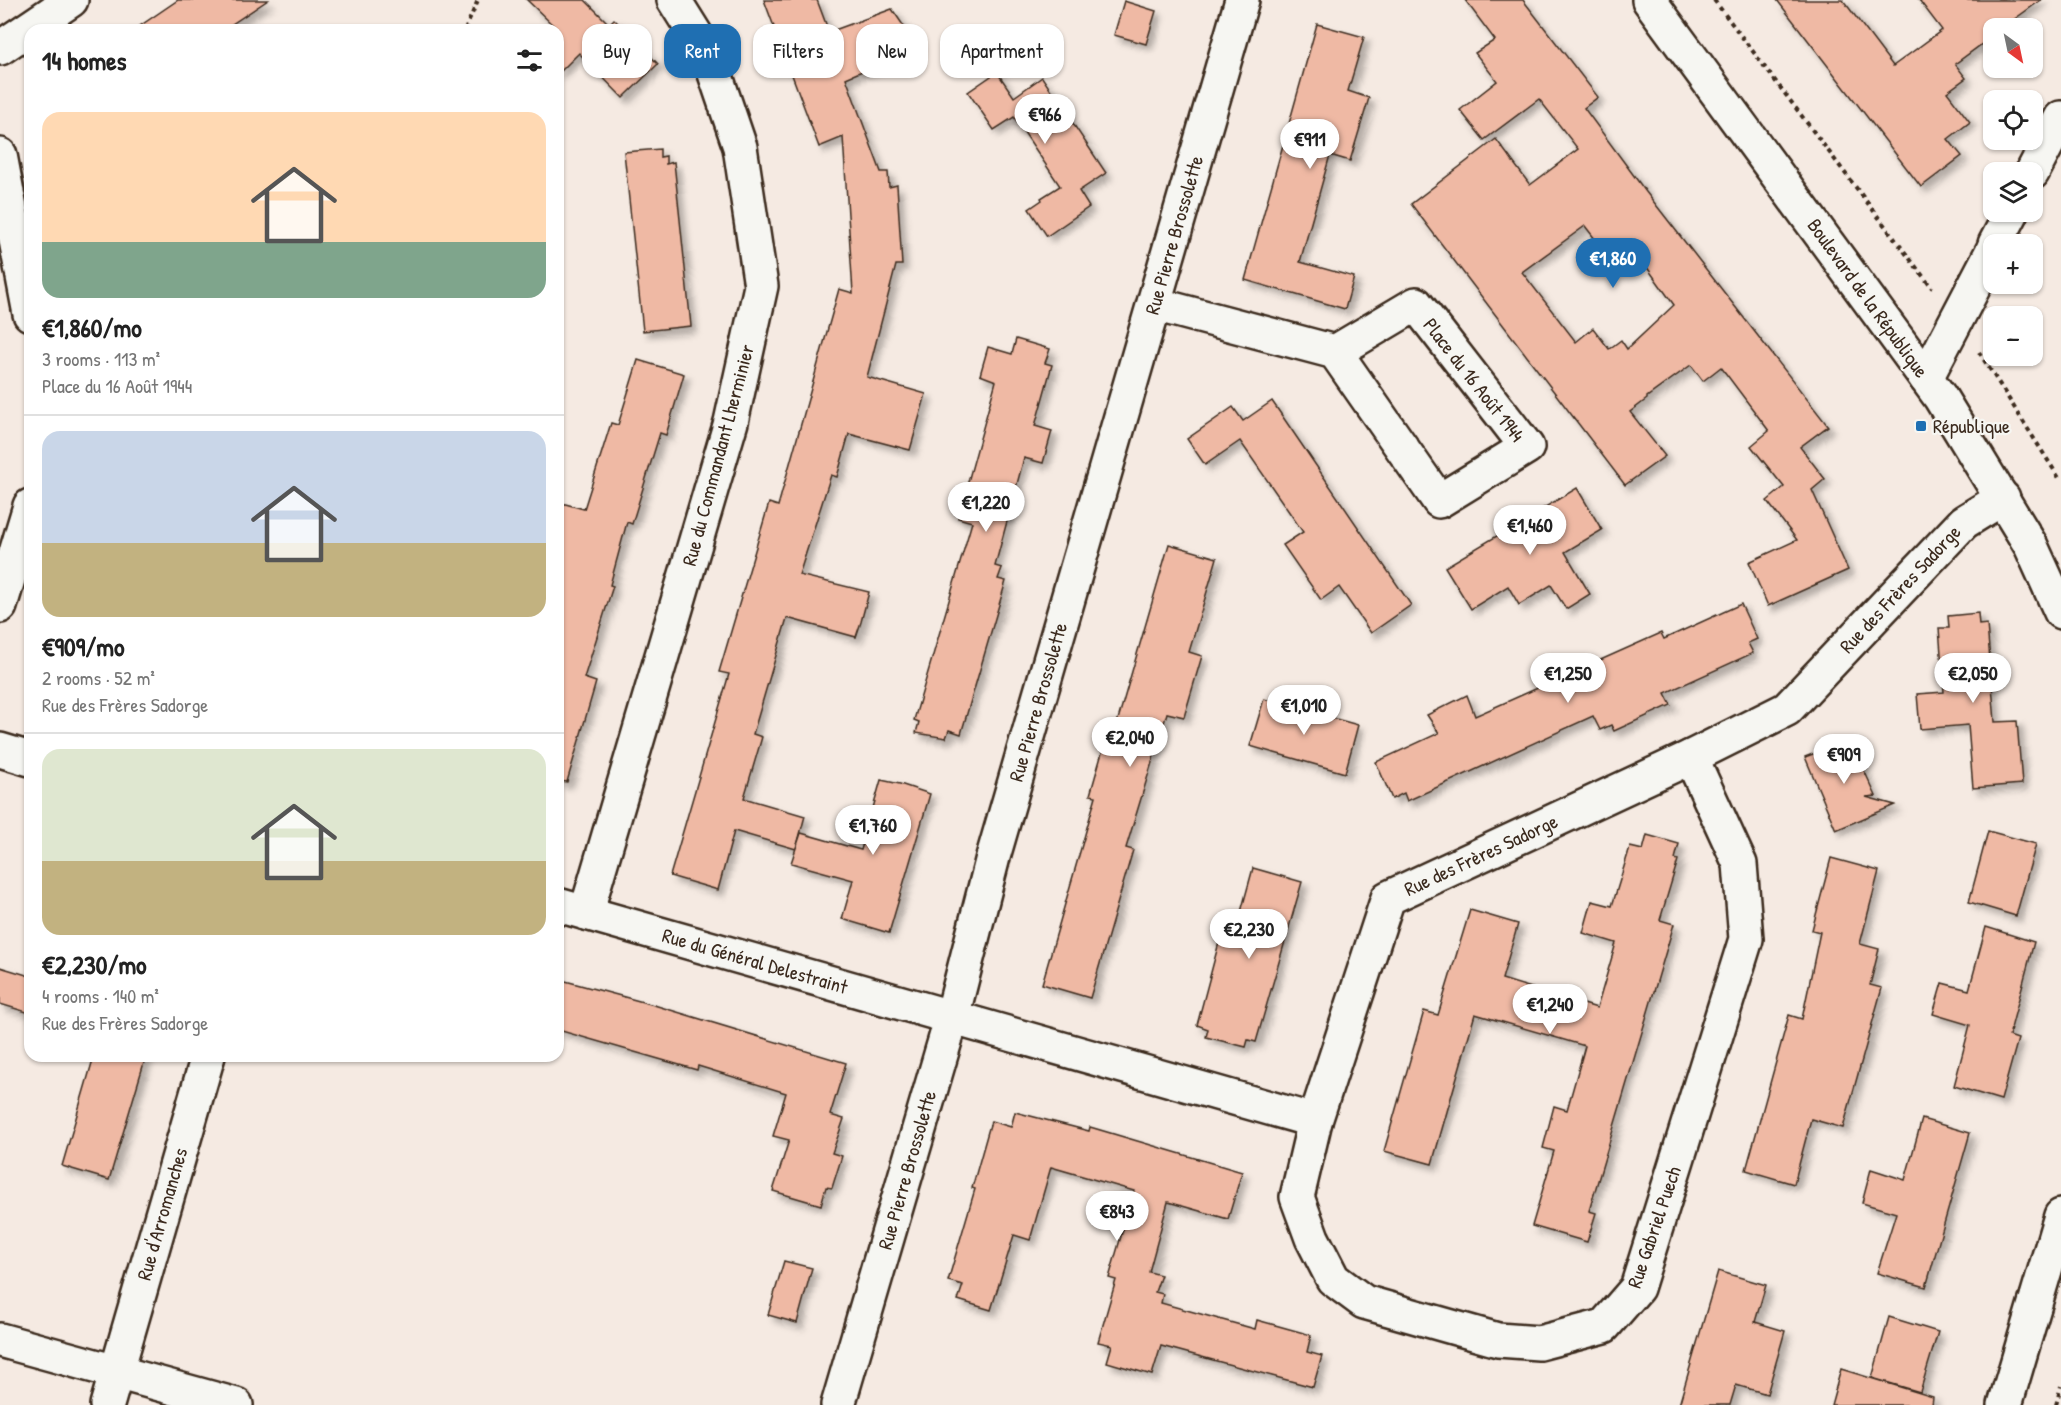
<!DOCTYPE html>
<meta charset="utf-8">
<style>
:root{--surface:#fff;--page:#f2f2f2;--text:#222;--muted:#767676;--line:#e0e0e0;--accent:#1f6fb2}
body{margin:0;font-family:"Patrick Hand",sans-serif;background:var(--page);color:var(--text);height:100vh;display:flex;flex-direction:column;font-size:22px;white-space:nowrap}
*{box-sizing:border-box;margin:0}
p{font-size:20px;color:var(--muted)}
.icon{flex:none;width:33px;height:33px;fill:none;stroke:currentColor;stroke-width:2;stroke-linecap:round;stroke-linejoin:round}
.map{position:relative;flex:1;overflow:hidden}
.sheet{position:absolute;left:24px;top:24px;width:540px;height:1038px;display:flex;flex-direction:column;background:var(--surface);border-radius:18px;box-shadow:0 2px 4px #0004}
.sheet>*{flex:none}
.banner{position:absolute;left:582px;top:24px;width:570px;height:54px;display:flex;gap:12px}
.needle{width:39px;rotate:147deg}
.fabs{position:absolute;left:1983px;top:18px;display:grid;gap:12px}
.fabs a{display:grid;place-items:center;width:60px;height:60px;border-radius:12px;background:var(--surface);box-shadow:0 2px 4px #0004;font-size:30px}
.price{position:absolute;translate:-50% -51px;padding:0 14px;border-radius:21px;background:#fff;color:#222;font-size:20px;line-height:39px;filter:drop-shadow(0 2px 3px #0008)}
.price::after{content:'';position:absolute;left:50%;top:36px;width:18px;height:14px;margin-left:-9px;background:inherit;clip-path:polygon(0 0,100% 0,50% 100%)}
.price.active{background:var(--accent);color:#fff}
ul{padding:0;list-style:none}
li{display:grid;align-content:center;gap:12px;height:318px;padding:0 18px}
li+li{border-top:2px solid var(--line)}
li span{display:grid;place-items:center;height:186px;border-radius:18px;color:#555}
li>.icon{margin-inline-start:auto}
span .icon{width:108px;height:108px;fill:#fffc;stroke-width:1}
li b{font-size:26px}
h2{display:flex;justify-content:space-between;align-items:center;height:72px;padding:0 18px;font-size:26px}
.chip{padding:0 21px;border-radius:18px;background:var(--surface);box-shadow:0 2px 4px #0004;font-size:21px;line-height:54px}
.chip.active{background:var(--accent);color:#fff}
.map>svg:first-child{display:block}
.building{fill:#efb9a4;stroke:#3b2a1e;stroke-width:1.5;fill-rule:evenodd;filter:url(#shadow)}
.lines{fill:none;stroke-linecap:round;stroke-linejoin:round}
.minor-casing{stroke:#3b2a1e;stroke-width:38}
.path{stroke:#3b2a1e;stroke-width:4;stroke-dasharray:4.5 4.5;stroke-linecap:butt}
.minor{stroke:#f6f6f2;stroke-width:33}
.poi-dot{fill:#1f6fb2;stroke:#f6f6f2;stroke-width:2}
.labels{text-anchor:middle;stroke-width:4.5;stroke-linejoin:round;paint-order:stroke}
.street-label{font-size:20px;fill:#3b2a1e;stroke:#f6f6f2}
.poi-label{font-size:20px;fill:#3b2a1e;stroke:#f6f6f2;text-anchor:start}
</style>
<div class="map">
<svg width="2061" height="1405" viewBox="0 0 2061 1405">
<defs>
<filter id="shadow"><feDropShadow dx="5.5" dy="5.5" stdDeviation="3" flood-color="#0004"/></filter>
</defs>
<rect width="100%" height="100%" fill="#f5eae2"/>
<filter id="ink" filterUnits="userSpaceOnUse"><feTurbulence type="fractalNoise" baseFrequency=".0167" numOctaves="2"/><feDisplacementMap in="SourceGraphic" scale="12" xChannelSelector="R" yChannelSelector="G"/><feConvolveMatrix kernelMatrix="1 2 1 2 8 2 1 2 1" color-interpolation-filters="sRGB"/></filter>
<g filter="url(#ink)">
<!-- building -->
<g class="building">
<path d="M178,0H268L223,30H134Z"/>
<path d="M527,0H585L609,24L614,19L658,64L623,98L579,53L558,74V30Z"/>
<path d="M764,0H817L829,32L892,9L918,47L846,78L881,172H888L889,187L897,185L902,265H896L867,377L926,394L910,450L849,434L837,477L831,475L799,575L869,592L861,622L856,637L787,618L753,734L762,737L744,798L805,816L796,849L734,831L718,890L670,876L729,674L719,672L769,503L778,506L839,289L853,293L843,137L819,147Z"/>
<path d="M1465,0H1523L1598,97L1584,108L1646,192L1828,426L1800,447L1825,479L1812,490L1848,570L1768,606L1749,562L1797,540L1767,501L1784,487L1751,446L1769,431L1721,367L1703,381L1691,365L1647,397V399L1630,412L1665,456L1625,485L1411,204L1496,139L1530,185L1578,149L1539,99L1484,140L1460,110L1497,81L1475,53L1495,40ZM1585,226L1612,261L1631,245L1674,305L1627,349L1621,340L1609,349L1593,328L1576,342L1522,272Z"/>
<path d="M1777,0H1843L1893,66L1942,30L1919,0H2041L2002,28H1994V35L1955,64L1966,78L1947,92L1970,122L1948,139L1962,156L1921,187Z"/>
<path d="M1124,1L1156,11L1146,44L1114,35Z"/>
<path d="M1317,24L1364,37L1348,91L1369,98L1350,161L1330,155L1300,262L1354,277L1345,309L1245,280Z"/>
<path d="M997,72L1014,97L1042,77L1106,173L1079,191L1089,207L1047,236L1029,209L1042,200L1041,198L1060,186L1014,117L994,130L968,92Z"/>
<path d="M660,149V157L666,156V164L674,162L691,326L643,331L624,152Z"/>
<path d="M1016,339L1050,349L1045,363L1052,365L1035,426L1052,431L1043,463L1024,458L995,566L1002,568L998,579L1006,581L961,734L949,730L946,738L916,733L919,722L914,720L972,522L958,518L996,381L980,375L988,347L1012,354Z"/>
<path d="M638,360L684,374L666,435L660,433L632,524L627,522L610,585L613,586L584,678L596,682L567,782L558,781V502L584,509L611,423L618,425Z"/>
<path d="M1272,401L1411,605L1371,633L1339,587L1321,600L1283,545L1303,532L1240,441L1205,465L1187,439L1233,407L1243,421Z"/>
<path d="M1577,488L1602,530L1565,552L1590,594L1566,609L1551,585L1519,605L1508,586L1471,609L1445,567Z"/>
<path d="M1169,544L1217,558L1189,652L1202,656L1184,717L1167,713L1126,848L1133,850L1090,998L1042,984L1096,796L1090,795L1109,728L1115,730Z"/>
<path d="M1741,604L1757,639L1748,643L1753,653L1665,693L1671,705L1614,731L1611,725L1600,730L1593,716L1407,801L1404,793L1392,799L1376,762L1439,733L1427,715L1467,695L1475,716L1661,633L1664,639Z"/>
<path d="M1978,613L1979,625L1987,624L1995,722L2017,721L2022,784L1973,788L1968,725L1920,729L1917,694L1944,692L1939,628H1949L1948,616Z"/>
<path d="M1264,699L1358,725L1345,773L1250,746Z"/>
<path d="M1850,740L1876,796L1866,797L1895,805L1836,830L1805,757Z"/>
<path d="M881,780L900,784L930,794L889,933L842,919L853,880L791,863L801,833L861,850Z"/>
<path d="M1988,831L2036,844L2016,916L1969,902Z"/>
<path d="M1647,835L1679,844L1675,859L1678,860L1660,920L1674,924L1589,1211L1596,1213L1587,1242L1532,1226L1554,1151L1543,1148L1554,1106L1567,1110L1585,1046L1475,1014L1432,1164L1384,1151L1424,1011L1438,1015L1470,910L1518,924L1502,979L1597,1008L1616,943L1583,933L1592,901L1612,906L1630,847L1643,850Z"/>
<path d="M1831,858L1879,871L1860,944L1879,949L1870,985L1882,988L1843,1128L1811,1119L1794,1184L1746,1170L1789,1015L1802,1019L1820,932L1812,930Z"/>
<path d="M1253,868L1302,882L1256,1042L1248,1040L1246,1047L1206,1037L1208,1029L1197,1025L1225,920L1238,923Z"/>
<path d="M1986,927L2034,942L2009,1036L2018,1039L2001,1100L1954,1086L1970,1025L1933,1014L1942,983L1969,990Z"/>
<path d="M0,967L30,976V1013L0,1004Z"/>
<path d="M558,979L654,1005L846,1063L830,1115L844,1119L832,1153L842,1156L832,1188L826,1187L821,1205L773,1191L789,1140L773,1136L786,1093L698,1066L697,1070L558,1030Z"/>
<path d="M94,1056H146L109,1180L62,1166Z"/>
<path d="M1015,1112L1089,1131L1090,1127L1242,1172L1228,1219L1168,1202L1149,1272L1161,1275L1155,1292L1163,1294L1161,1303L1255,1329L1257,1320L1311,1335L1307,1352L1322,1356L1313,1387L1161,1346L1152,1375L1107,1362L1112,1345L1098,1342L1116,1280L1109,1278L1134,1191L1051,1167L1030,1240L1014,1235L991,1310L958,1300L963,1285L948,1281L975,1189L972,1188L991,1121L1011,1127Z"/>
<path d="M1922,1119L1970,1133L1926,1287L1877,1273L1896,1213L1862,1203L1871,1169L1905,1180Z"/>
<path d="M784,1261L812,1268L797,1323L768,1315Z"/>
<path d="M1718,1271L1766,1285L1755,1322L1785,1331L1767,1394L1736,1385L1730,1405H1679Z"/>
<path d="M1889,1317L1938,1332L1920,1392L1872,1378Z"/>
<path d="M1841,1369L1933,1397L1932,1405H1831Z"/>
</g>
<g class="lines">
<defs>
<g id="minor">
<path d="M1649,0L1940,397L2031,546L2061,612"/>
<path d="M0,48L71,0"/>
<path d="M0,155L30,314"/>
<path d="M2032,173L2061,118"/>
<path d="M1995,244L2012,212"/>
<path d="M1154,304L1335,352L1416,304L1527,447L1439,501L1335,352"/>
<path d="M1926,378L1994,248"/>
<path d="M0,606L30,506"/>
<path d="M0,750L30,759"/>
<path d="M558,905L1315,1121L1388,898L1691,757L1787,709L1964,522L2003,498"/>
<path d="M586,913L731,422L761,286L740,147L709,56L674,0"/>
<path d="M1315,1121L1297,1197L1312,1238L1333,1279L1364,1302L1498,1340L1539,1343L1604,1326L1637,1288L1746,939L1740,864L1691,757"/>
<path d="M0,1340L236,1405"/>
<path d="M107,1405L208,1056"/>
<path d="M838,1405L952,1017L993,857L1242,0"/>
<path d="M2005,1405L2061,1216"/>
</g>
</defs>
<!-- minor casing -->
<use href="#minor" class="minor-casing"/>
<!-- path -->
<g class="path">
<path d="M1714,0L1932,288"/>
<path d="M465,30L478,0"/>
<path d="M1979,352L2061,481"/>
<path d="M2056,1405L2061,1386"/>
</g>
<!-- minor -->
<use href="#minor" class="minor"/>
</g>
</g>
<!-- markers -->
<rect class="poi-dot" x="1915" y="420" width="12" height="12" rx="3"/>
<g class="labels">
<!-- street labels -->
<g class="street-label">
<text transform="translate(1174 235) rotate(-74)" y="7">Rue Pierre Brossolette</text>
<text transform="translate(1868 298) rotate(54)" y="7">Boulevard de la République</text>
<text transform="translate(1474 380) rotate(52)" y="7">Place du 16 Août 1944</text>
<text transform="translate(718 455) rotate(-75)" y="7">Rue du Commandant Lherminier</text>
<text transform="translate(1900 589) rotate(-47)" y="7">Rue des Frères Sadorge</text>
<text transform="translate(1038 702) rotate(-74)" y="7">Rue Pierre Brossolette</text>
<text transform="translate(1481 855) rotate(-25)" y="7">Rue des Frères Sadorge</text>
<text transform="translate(755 961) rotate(16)" y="7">Rue du Général Delestraint</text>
<text transform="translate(907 1170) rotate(-74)" y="7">Rue Pierre Brossolette</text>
<text transform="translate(162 1214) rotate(-74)" y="7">Rue d'Arromanches</text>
<text transform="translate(1654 1227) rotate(-71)" y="7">Rue Gabriel Puech</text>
</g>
<!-- poi labels -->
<g class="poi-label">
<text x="1933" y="433">République</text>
</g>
</g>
</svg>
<div class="fabs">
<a><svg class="needle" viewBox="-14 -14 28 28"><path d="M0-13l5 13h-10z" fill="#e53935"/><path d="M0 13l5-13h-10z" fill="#767676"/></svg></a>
<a><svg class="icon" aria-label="locate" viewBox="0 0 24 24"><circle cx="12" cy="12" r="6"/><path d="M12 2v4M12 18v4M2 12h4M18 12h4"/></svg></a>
<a><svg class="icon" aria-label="layers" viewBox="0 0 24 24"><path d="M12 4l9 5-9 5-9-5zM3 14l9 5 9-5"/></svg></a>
<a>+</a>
<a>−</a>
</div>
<b class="price" style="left:1045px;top:145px">€966</b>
<b class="price" style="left:1310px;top:170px">€911</b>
<b class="price active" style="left:1613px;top:289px">€1,860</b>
<b class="price" style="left:986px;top:533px">€1,220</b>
<b class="price" style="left:1530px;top:556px">€1,460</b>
<b class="price" style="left:1568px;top:704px">€1,250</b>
<b class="price" style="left:1973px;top:704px">€2,050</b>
<b class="price" style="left:1304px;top:736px">€1,010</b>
<b class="price" style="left:1130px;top:768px">€2,040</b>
<b class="price" style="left:1844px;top:785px">€909</b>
<b class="price" style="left:873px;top:856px">€1,760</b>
<b class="price" style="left:1249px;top:960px">€2,230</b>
<b class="price" style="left:1550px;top:1035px">€1,240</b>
<b class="price" style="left:1117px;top:1242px">€843</b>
<div class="banner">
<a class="chip">Buy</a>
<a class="chip active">Rent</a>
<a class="chip">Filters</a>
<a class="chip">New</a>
<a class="chip">Apartment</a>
</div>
<section class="sheet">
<h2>14 homes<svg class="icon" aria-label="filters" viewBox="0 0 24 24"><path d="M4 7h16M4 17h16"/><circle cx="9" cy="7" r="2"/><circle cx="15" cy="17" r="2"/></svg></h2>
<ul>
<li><span style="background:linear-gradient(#ffd9b3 70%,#7fa58c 0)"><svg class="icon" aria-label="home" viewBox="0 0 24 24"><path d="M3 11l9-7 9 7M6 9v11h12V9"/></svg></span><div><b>€1,860/mo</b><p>3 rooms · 113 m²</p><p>Place du 16 Août 1944</p></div></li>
<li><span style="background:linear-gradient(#c9d6e8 60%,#c2b280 0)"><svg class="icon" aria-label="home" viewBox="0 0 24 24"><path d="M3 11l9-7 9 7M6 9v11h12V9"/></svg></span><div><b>€909/mo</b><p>2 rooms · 52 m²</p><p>Rue des Frères Sadorge</p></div></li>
<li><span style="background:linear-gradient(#dfe7d0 60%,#c2b280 0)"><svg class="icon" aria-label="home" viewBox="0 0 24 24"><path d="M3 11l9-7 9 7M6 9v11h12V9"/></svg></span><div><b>€2,230/mo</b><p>4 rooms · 140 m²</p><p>Rue des Frères Sadorge</p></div></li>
</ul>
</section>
</div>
